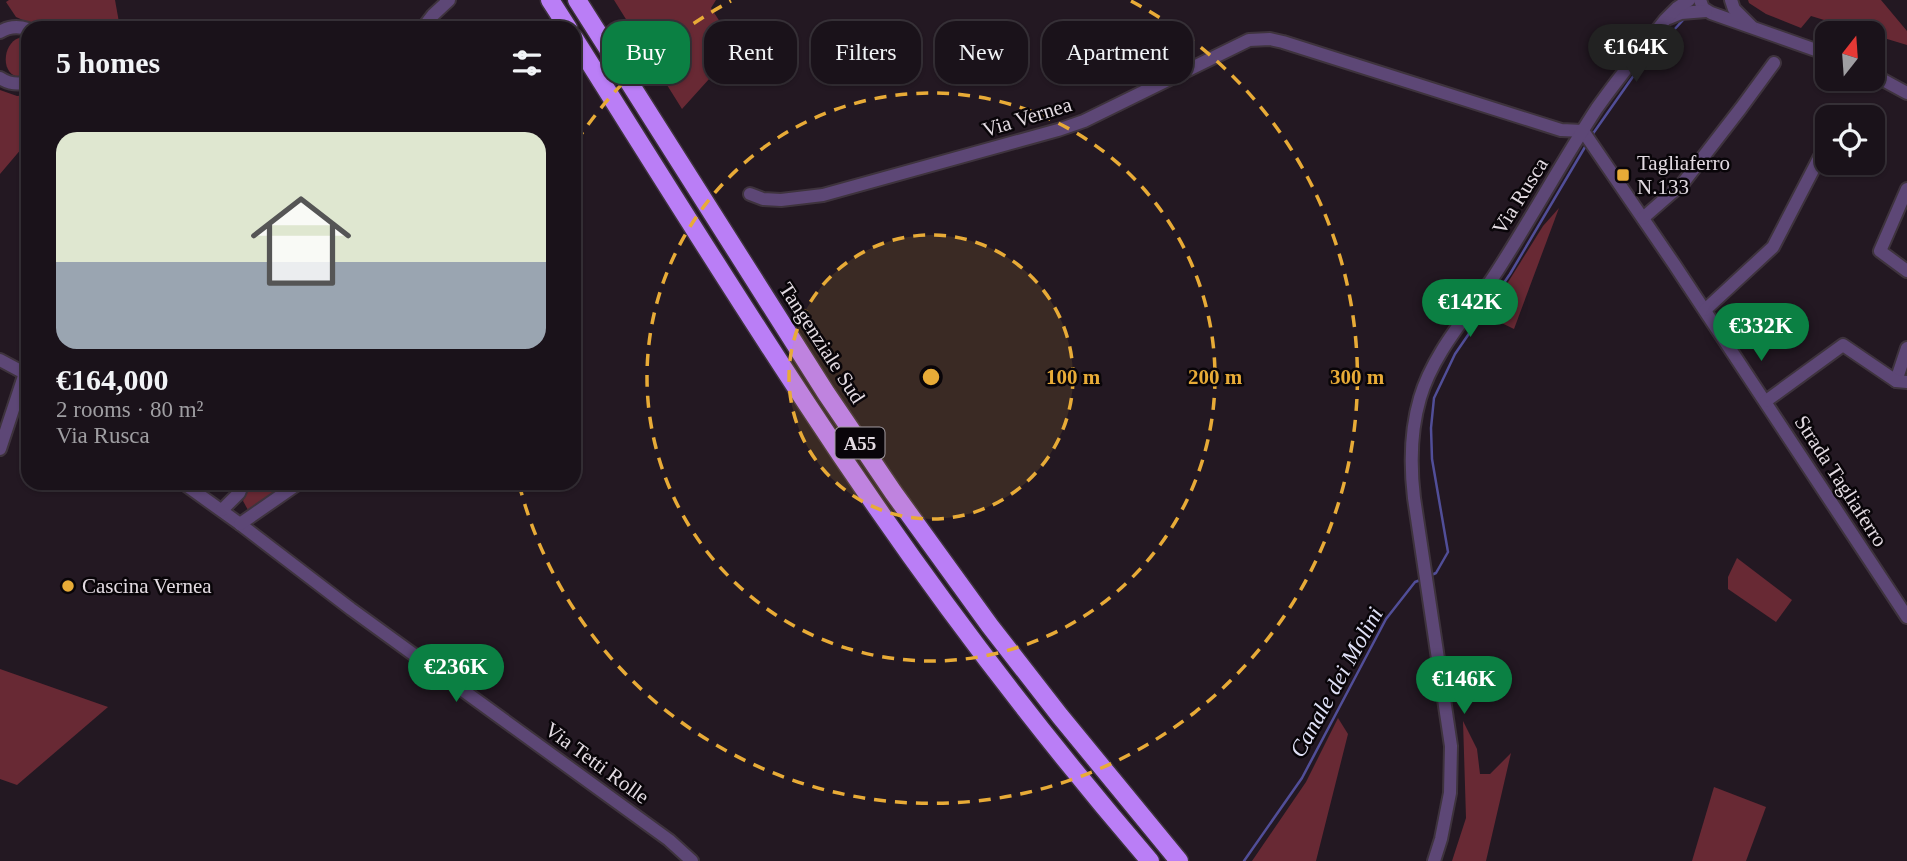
<!DOCTYPE html>
<meta charset="utf-8">
<style>
:root{--surface:#1a121a;--page:#272027;--text:#f1f3f6;--muted:#9f9ea2;--line:#383239;--accent:#0b8043}
body{margin:0;font-family:Georgia,serif;background:var(--page);color:var(--text);height:100vh;display:flex;flex-direction:column;font-size:26px;white-space:nowrap}
*{box-sizing:border-box;margin:0}
p{font-size:23px;color:var(--muted)}
.icon{flex:none;width:38px;height:38px;fill:none;stroke:currentColor;stroke-width:2;stroke-linecap:round;stroke-linejoin:round}
.map{position:relative;flex:1;overflow:hidden}
.drawer{position:absolute;left:21px;top:21px;width:560px;height:469px;display:flex;flex-direction:column;background:var(--surface);border-radius:21px;box-shadow:0 2px 5px #0004,0 0 0 2px var(--line)}
.drawer>*{flex:none}
.banner{position:absolute;left:602px;top:21px;width:665px;height:63px;display:flex;gap:14px}
.needle{width:46px;rotate:17deg}
.controls{position:absolute;left:1815px;top:21px;display:grid;gap:14px}
.controls a{display:grid;place-items:center;width:70px;height:70px;border-radius:14px;background:var(--surface);box-shadow:0 2px 5px #0004,0 0 0 2px var(--line);font-size:35px}
.price{position:absolute;translate:-50% -60px;padding:0 16px;border-radius:24px;background:var(--accent);color:#fff;font-size:23px;line-height:46px;filter:drop-shadow(0 2px 4px #0008)}
.price::after{content:'';position:absolute;left:50%;top:42px;width:21px;height:16px;margin-left:-10px;background:inherit;clip-path:polygon(0 0,100% 0,50% 100%)}
.price.selected{background:#222;color:#fff}
ul{padding:0;list-style:none}
li{display:grid;align-content:center;gap:14px;height:371px;padding:0 35px}
li+li{border-top:2px solid var(--line)}
li span{display:grid;place-items:center;height:217px;border-radius:21px;color:#555}
li>.icon{margin-inline-start:auto}
span .icon{width:126px;height:126px;fill:#fffc;stroke-width:1}
li b{font-size:30px}
h2{display:flex;justify-content:space-between;align-items:center;height:84px;padding:0 35px;font-size:30px}
.pill{padding:0 24px;border-radius:21px;background:var(--surface);box-shadow:0 2px 5px #0004,0 0 0 2px var(--line);font-size:24px;line-height:63px}
.pill.selected{background:var(--accent);color:#fff}
.map>svg:first-child{display:block}
.green{fill:#682934}
.lines{fill:none;stroke-linecap:round;stroke-linejoin:round}
.stream{stroke:#514e98;stroke-width:2.5}
.minor-casing{stroke:#3e333d;stroke-width:16}
.highway-casing{stroke:#3e333d;stroke-width:21}
.minor{stroke:#5d4776;stroke-width:12}
.highway{stroke:#ba7ef6;stroke-width:18}
.ring{fill:none;stroke:#e8ab37;stroke-width:3.5;stroke-dasharray:12 9}
.poi-dot{fill:#e8ab37;stroke:#090509;stroke-width:2.5}
.labels{text-anchor:middle;stroke-width:5;stroke-linejoin:round;paint-order:stroke}
.shield{fill:#090509;stroke:#a29ba1;stroke-width:2}
.shield-label{font-size:19px;font-weight:bold;fill:#e3dbe2}
.street-label{font-size:21px;fill:#e3dbe2;stroke:#090509}
.poi-label{font-size:21px;fill:#e3dbe2;stroke:#090509;text-anchor:start}
.water-label{font-size:23px;font-style:italic;fill:#dfe0f6;stroke:#090509}
.centre{fill:#e8ab37;stroke:#090509;stroke-width:3.5}
.ring-label{font-size:21px;text-anchor:middle;font-weight:bold;fill:#e8ab37;stroke:#090509;stroke-width:5;stroke-linejoin:round;paint-order:stroke}
</style>
<div class="map">
<svg width="1907" height="861" viewBox="0 0 1907 861">
<rect width="100%" height="100%" fill="#231822"/>
<!-- green -->
<g class="green">
<path d="M9,0H115L120,28H41L16,17L6,2Z"/>
<path d="M614,0H716L711,8L737,48L682,109Z"/>
<path d="M1748,0H1881L1907,31V45L1811,16L1801,28L1766,14L1749,3Z"/>
<path d="M19,38L28,40V76C0,84 0,44 19,38Z"/>
<path d="M0,90L17,96L28,95V141L0,174Z"/>
<path d="M1559,208L1514,329L1487,316L1543,226Z"/>
<path d="M250,483H290L248,510L243,501Z"/>
<path d="M1737,558L1792,600L1776,622L1728,589V577Z"/>
<path d="M0,669L108,707L17,785L0,779Z"/>
<path d="M1338,718L1348,734L1316,861H1252L1306,782Z"/>
<path d="M1463,721L1477,749L1480,774H1490L1511,753L1486,861H1452L1466,818Z"/>
<path d="M1714,787L1766,807L1746,861H1692Z"/>
</g>
<g class="lines">
<!-- stream -->
<g class="stream">
<path d="M1592,135L1639,68L1684,19"/>
<path d="M1429,576L1436,573L1448,552L1432,459L1431,428L1434,398L1455,354L1510,274L1585,147"/>
<path d="M1244,861L1302,778L1386,619L1415,582L1423,579"/>
</g>
<defs>
<g id="minor">
<path d="M1700,0L1703,8L1711,13L1827,54"/>
<path d="M1731,0L1734,9L1751,26"/>
<path d="M1669,18L1681,13L1706,11"/>
<path d="M423,28L433,15L449,0"/>
<path d="M0,32C9,26 18,26 28,29"/>
<path d="M1872,74L1907,93"/>
<path d="M0,78C9,84 18,85 28,82"/>
<path d="M1840,117L1843,112"/>
<path d="M1583,131L1674,264L1907,617"/>
<path d="M1907,189L1880,251L1907,271"/>
<path d="M750,194L763,199L781,200L823,195L1058,130L1084,121L1249,40L1270,39L1283,42L1561,130L1583,131"/>
<path d="M1643,218L1683,183L1741,108L1774,63"/>
<path d="M1705,310L1773,247L1827,143"/>
<path d="M0,360L28,375"/>
<path d="M1896,381L1907,348"/>
<path d="M1766,401L1843,345L1896,381L1907,382"/>
<path d="M0,449L25,373"/>
<path d="M183,483L240,524L351,609L669,840L692,861"/>
<path d="M222,510L239,493L243,483"/>
<path d="M240,524L299,483"/>
<path d="M1434,861L1441,839L1450,793L1451,746L1414,498C1410,464 1410,432 1420,398C1433,353 1468,315 1494,276C1530,221 1561,163 1597,108C1618,78 1642,49 1665,20L1677,8L1689,0"/>
</g>
<g id="highway">
<path d="M550,0L568,28"/>
<path d="M577,0L826,393L893,492L990,626L1060,716L1179,861"/>
<path d="M574,38C651,160 727,283 807,404C911,563 1026,717 1150,861"/>
</g>
</defs>
<!-- minor casing -->
<use href="#minor" class="minor-casing"/>
<!-- highway casing -->
<use href="#highway" class="highway-casing"/>
<!-- minor -->
<use href="#minor" class="minor"/>
<!-- highway -->
<use href="#highway" class="highway"/>
</g>
<!-- distance rings -->
<circle cx="931" cy="377" r="142" fill="#e8ab37" fill-opacity=".12"/>
<g class="ring">
<circle cx="931" cy="377" r="142"/>
<circle cx="931" cy="377" r="284"/>
<path d="M576 142A426 426 0 0 1 731 1M1131 1A426 426 0 1 1 519 484"/>
</g>
<!-- markers -->
<g class="poi-dot">
<rect x="1616" y="168" width="14" height="14" rx="3.5"/>
<circle cx="68" cy="586" r="7"/>
</g>
<g class="labels">
<!-- shield labels -->
<rect class="shield" x="835.5" y="427.5" width="49" height="31" rx="5"/>
<g class="shield-label">
<text x="860" y="450">A55</text>
</g>
<!-- street labels -->
<g class="street-label">
<text transform="translate(1027 117) rotate(-17)" y="7">Via Vernea</text>
<text transform="translate(1520 196) rotate(-58)" y="7">Via Rusca</text>
<text transform="translate(822 343) rotate(57)" y="7">Tangenziale Sud</text>
<text transform="translate(1841 481) rotate(57)" y="7">Strada Tagliaferro</text>
<text transform="translate(597 763) rotate(36)" y="7">Via Tetti Rolle</text>
</g>
<!-- poi labels -->
<g class="poi-label">
<text x="1637" y="170">Tagliaferro<tspan x="1637" dy="24">N.133</tspan></text>
<text x="82" y="593">Cascina Vernea</text>
</g>
<!-- water labels -->
<g class="water-label">
<text transform="translate(1336 682) rotate(-61)" y="8">Canale dei Molini</text>
</g>
</g>
<circle cx="931" cy="377" r="10" class="centre"/>
<g class="ring-label">
<text x="1073" y="384">100 m</text>
<text x="1215" y="384">200 m</text>
<text x="1357" y="384">300 m</text>
</g>
</svg>
<div class="controls">
<a><svg class="needle" viewBox="-14 -14 28 28"><path d="M0-13l5 13h-10z" fill="#e53935"/><path d="M0 13l5-13h-10z" fill="#9f9ea2"/></svg></a>
<a><svg class="icon" aria-label="locate" viewBox="0 0 24 24"><circle cx="12" cy="12" r="6"/><path d="M12 2v4M12 18v4M2 12h4M18 12h4"/></svg></a>
</div>
<b class="price selected" style="left:1636px;top:84px">€164K</b>
<b class="price" style="left:1470px;top:339px">€142K</b>
<b class="price" style="left:1761px;top:363px">€332K</b>
<b class="price" style="left:456px;top:704px">€236K</b>
<b class="price" style="left:1464px;top:716px">€146K</b>
<div class="banner">
<a class="pill selected">Buy</a>
<a class="pill">Rent</a>
<a class="pill">Filters</a>
<a class="pill">New</a>
<a class="pill">Apartment</a>
</div>
<section class="drawer">
<h2>5 homes<svg class="icon" aria-label="filters" viewBox="0 0 24 24"><path d="M4 7h16M4 17h16"/><circle cx="9" cy="7" r="2"/><circle cx="15" cy="17" r="2"/></svg></h2>
<ul>
<li><span style="background:linear-gradient(#dfe7d0 60%,#9aa5b1 0)"><svg class="icon" aria-label="home" viewBox="0 0 24 24"><path d="M3 11l9-7 9 7M6 9v11h12V9"/></svg></span><div><b>€164,000</b><p>2 rooms · 80 m²</p><p>Via Rusca</p></div></li>
</ul>
</section>
</div>
